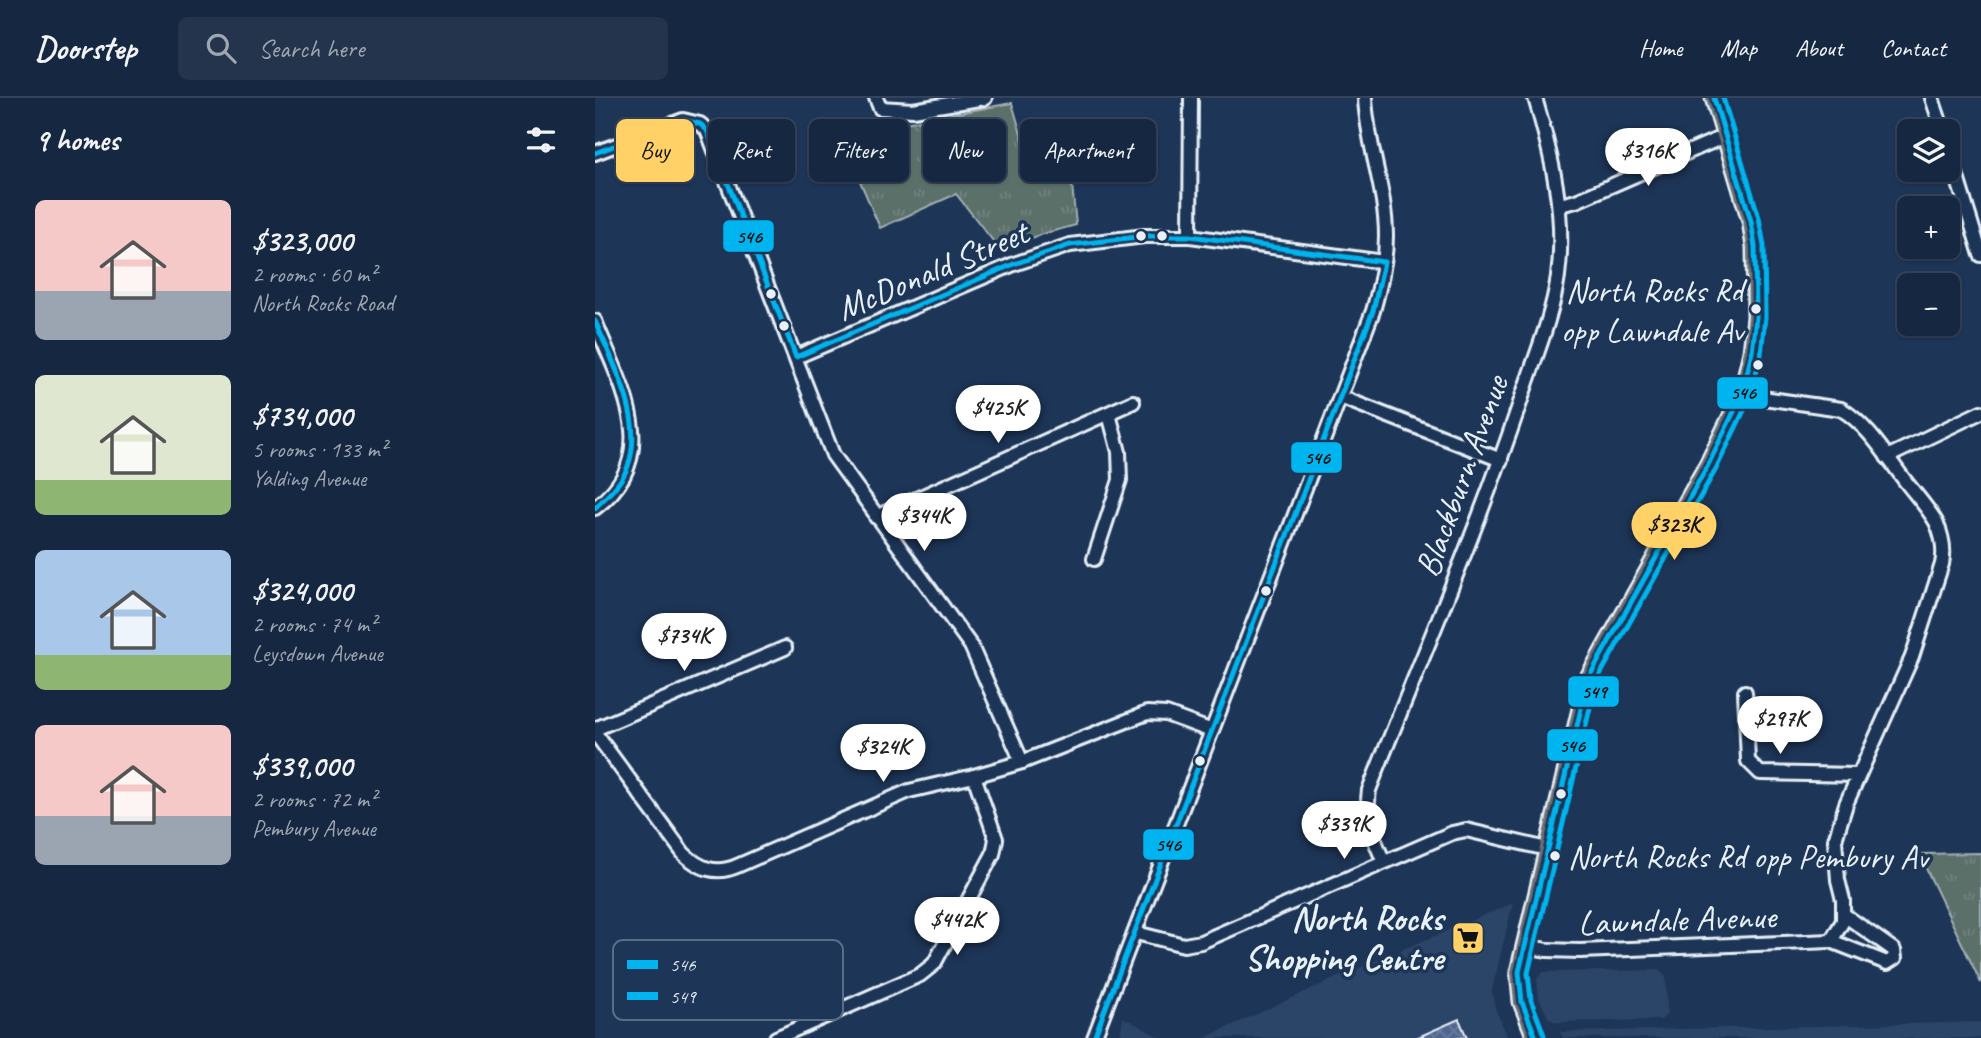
<!DOCTYPE html>
<meta charset="utf-8">
<style>
:root{--surface:#162841;--page:#23344c;--text:#f1f3f6;--muted:#9ea6b1;--line:#35445a;--accent:#ffd166}
body{margin:0;font-family:Caveat,sans-serif;background:var(--page);color:var(--text);height:100vh;display:flex;flex-direction:column;font-size:26px;white-space:nowrap}
*{box-sizing:border-box;margin:0}
p{font-size:23px;color:var(--muted)}
.icon{flex:none;width:38px;height:38px;fill:none;stroke:currentColor;stroke-width:2;stroke-linecap:round;stroke-linejoin:round}
.map{position:relative;flex:1;overflow:hidden}
.sheet{display:flex;flex-direction:column;background:var(--surface);width:595px}
.sheet>*{flex:none}
.guide{position:absolute;left:21px;top:21px;width:665px;height:63px;display:flex;gap:14px}
.buttons{position:absolute;left:1302px;top:21px;display:grid;gap:14px}
.buttons a{display:grid;place-items:center;width:63px;height:63px;border-radius:10px;background:var(--surface);box-shadow:0 2px 5px #0004,0 0 0 2px var(--line);font-size:35px}
.price{position:absolute;translate:-50% -60px;padding:0 16px;border-radius:24px;background:#fff;color:#222;font-size:23px;line-height:46px;filter:drop-shadow(0 2px 4px #0008)}
.price::after{content:'';position:absolute;left:50%;top:42px;width:21px;height:16px;margin-left:-10px;background:inherit;clip-path:polygon(0 0,100% 0,50% 100%)}
.price.on{background:var(--accent);color:#111}
ul{padding:0;list-style:none}
li{display:flex;align-items:center;gap:21px;height:175px;padding:0 35px}
li span{display:grid;place-items:center;flex:none;width:196px;height:140px;border-radius:10px;color:#555}
li>.icon{margin-inline-start:auto}
span .icon{width:84px;height:84px;fill:#fffc;stroke-width:1}
li b{font-size:30px}
h2{display:flex;justify-content:space-between;align-items:center;height:84px;padding:0 35px;font-size:30px}
.chip{padding:0 24px;border-radius:10px;background:var(--surface);box-shadow:0 2px 5px #0004,0 0 0 2px var(--line);font-size:24px;line-height:63px}
.chip.on{background:var(--accent);color:#111}
header{display:flex;align-items:center;gap:42px;box-sizing:border-box;height:98px;padding:0 35px;background:var(--surface);border-bottom:2px solid var(--line)}
header strong{font-size:33px}
nav{display:flex;gap:38px;margin-inline-start:auto;font-size:24px}
.search{width:490px;height:63px;background:var(--page);display:flex;align-items:center;gap:18px;box-sizing:border-box;padding:0 24px;border-radius:10px;color:var(--muted);font-size:26px}
main{display:flex;flex:1;min-height:0}
.map>svg:first-child{display:block}
.built{fill:#2c4467}
.park{fill:url(#park-tufts);stroke:#a2b0b2;stroke-width:2}
.building{fill:url(#building-cross-hatch);stroke:#e8f1f8;stroke-width:2}
.lines{fill:none;stroke-linecap:round;stroke-linejoin:round}
.minor-casing{stroke:#e8f1f8;stroke-width:18}
.major-casing{stroke:#e8f1f8;stroke-width:21}
.minor{stroke:#1d3557;stroke-width:12}
.major{stroke:#6b6f75;stroke-width:16}
.bus-1-casing{stroke:#1d3557;stroke-width:10}
.bus-2-casing{stroke:#1d3557;stroke-width:10}
.bus-1{stroke:#00b5ef;stroke-width:5}
.bus-2{stroke:#00b5ef;stroke-width:5}
.bus-dot{fill:#e8f1f8;stroke:#1d3557;stroke-width:2.5}
.labels{text-anchor:middle;stroke-width:7;stroke-linejoin:round;paint-order:stroke}
.bus-label{font-size:33px;fill:#e8f1f8;stroke:#1d3557;text-anchor:end}
.street-label{font-size:35px;fill:#e8f1f8;stroke:#1d3557}
.poi-label{font-size:35px;font-weight:bold;fill:#e8f1f8;stroke:#1d3557;text-anchor:end}
.key{fill:#1d3557;stroke:#5a6d87;stroke-width:2}
.key-label{font-size:19px;fill:#e8f1f8}
.line-badge{stroke:#1d3557;stroke-width:2.5}
.pale-badge-label{font-size:19px;text-anchor:middle;font-weight:bold;fill:#111}
</style>
<header>
<strong>Doorstep</strong>
<div class="search"><svg class="icon" aria-label="search" viewBox="0 0 24 24"><circle cx="10" cy="10" r="6"/><path d="M15 15l6 6"/></svg>Search here</div>
<nav><a>Home</a><a>Map</a><a>About</a><a>Contact</a></nav>
</header>
<main>
<section class="sheet">
<h2>9 homes<svg class="icon" aria-label="filters" viewBox="0 0 24 24"><path d="M4 7h16M4 17h16"/><circle cx="9" cy="7" r="2"/><circle cx="15" cy="17" r="2"/></svg></h2>
<ul>
<li><span style="background:linear-gradient(#f6c9c9 65%,#9aa5b1 0)"><svg class="icon" aria-label="home" viewBox="0 0 24 24"><path d="M3 11l9-7 9 7M6 9v11h12V9"/></svg></span><div><b>$323,000</b><p>2 rooms · 60 m²</p><p>North Rocks Road</p></div></li>
<li><span style="background:linear-gradient(#dfe7d0 75%,#8fb573 0)"><svg class="icon" aria-label="home" viewBox="0 0 24 24"><path d="M3 11l9-7 9 7M6 9v11h12V9"/></svg></span><div><b>$734,000</b><p>5 rooms · 133 m²</p><p>Yalding Avenue</p></div></li>
<li><span style="background:linear-gradient(#a9c7e8 75%,#8fb573 0)"><svg class="icon" aria-label="home" viewBox="0 0 24 24"><path d="M3 11l9-7 9 7M6 9v11h12V9"/></svg></span><div><b>$324,000</b><p>2 rooms · 74 m²</p><p>Leysdown Avenue</p></div></li>
<li><span style="background:linear-gradient(#f6c9c9 65%,#9aa5b1 0)"><svg class="icon" aria-label="home" viewBox="0 0 24 24"><path d="M3 11l9-7 9 7M6 9v11h12V9"/></svg></span><div><b>$339,000</b><p>2 rooms · 72 m²</p><p>Pembury Avenue</p></div></li>
</ul>
</section>
<div class="map">
<svg width="1386" height="940" viewBox="0 0 1386 940">
<defs>
<pattern id="park-tufts" width="24" height="20" patternUnits="userSpaceOnUse" patternTransform="scale(1.75)"><rect width="24" height="20" fill="#5c6f6b"/><path d="M3 7l-1-3M5 7V3M7 7l1-3M15 17l-1-3M17 17v-4M19 17l1-3" fill="none" stroke="#738481"/></pattern>
<pattern id="building-cross-hatch" width="8" height="8" patternUnits="userSpaceOnUse" patternTransform="scale(1.75)"><rect width="8" height="8" fill="#50668d"/><path d="M0 0l8 8M0 8l8-8" fill="none" stroke="#697c9e"/></pattern>
</defs>
<rect width="100%" height="100%" fill="#1d3557"/>
<filter id="ink" filterUnits="userSpaceOnUse"><feTurbulence type="fractalNoise" baseFrequency=".0143" numOctaves="2"/><feDisplacementMap in="SourceGraphic" scale="14" xChannelSelector="R" yChannelSelector="G"/><feConvolveMatrix kernelMatrix="1 2 1 2 8 2 1 2 1" color-interpolation-filters="sRGB"/></filter>
<g filter="url(#ink)">
<!-- built -->
<g class="built">
<path d="M918,805L897,892L900,910L913,940H609L754,874Z"/>
<path d="M1064,872L1071,879L1072,916L1066,922L960,924L953,919L944,900L942,881L948,874Z"/>
<path d="M528,919L566,940H525Z"/>
<path d="M1386,924V940H968L965,934Z"/>
</g>
<!-- park -->
<g class="park">
<path d="M417,5L434,63L473,47L481,127L444,137L406,153L361,96L285,130L247,41L278,31Z"/>
<path d="M1386,755V885L1324,756Z"/>
</g>
<!-- building -->
<path class="building" d="M864,921L872,940H821Z"/>
<g class="lines">
<defs>
<g id="minor">
<path d="M281,0L285,10L318,12L390,0"/>
<path d="M1337,0L1348,33"/>
<path d="M1353,50L1386,157"/>
<path d="M0,55L88,22L105,26L112,32L238,357L376,548L427,664"/>
<path d="M965,107L981,103L1130,38"/>
<path d="M595,138L596,0"/>
<path d="M0,223C25,287 70,358 0,410"/>
<path d="M201,259L419,166L475,147L550,138H595L789,164"/>
<path d="M745,299L906,362"/>
<path d="M1292,359L1386,314"/>
<path d="M281,419L538,304"/>
<path d="M499,461L525,382L524,354L514,316"/>
<path d="M1150,594L1153,663L1165,675L1263,677"/>
<path d="M0,631L190,550"/>
<path d="M0,635L89,756C105,771 121,777 142,768L314,693L379,678L427,664L552,615L571,616L617,633"/>
<path d="M789,764C778,740 770,719 774,692C825,564 881,436 925,305C938,264 957,221 963,178C971,117 957,58 940,0"/>
<path d="M541,835L589,847L606,844L857,735L871,732L952,751"/>
<path d="M1236,843L1292,865L1300,860L1299,852L1248,816"/>
<path d="M930,848L952,852L985,853L1236,843L1248,823V802L1243,782L1240,742L1251,706L1317,559L1347,466C1350,452 1347,437 1341,424C1333,410 1321,397 1311,384C1292,359 1273,327 1246,311L1147,297"/>
<path d="M181,940L325,877L339,866L398,756L401,741L379,678"/>
<path d="M499,940L778,213C785,188 791,164 791,138C791,91 772,47 770,0"/>
</g>
<path id="major" d="M941,940L927,904L924,874L993,581L1113,367L1147,297L1157,254L1161,219L1160,149L1156,123L1119,0"/>
</defs>
<!-- minor casing -->
<use href="#minor" class="minor-casing"/>
<!-- major casing -->
<use href="#major" class="major-casing"/>
<!-- minor -->
<use href="#minor" class="minor"/>
<!-- major -->
<use href="#major" class="major"/>
<defs>
<g id="bus-1">
<path d="M0,55L88,22L105,26L112,32L201,259"/>
<path d="M0,223C18,265 50,321 33,368C27,385 13,397 0,410"/>
<path d="M201,259L419,166L475,147L550,138H595L789,164"/>
<path d="M499,940L778,213L789,164"/>
<path d="M941,940L927,904L924,874L993,581L1113,367L1147,297L1157,254L1161,219L1160,149L1156,123L1119,0"/>
</g>
<path id="bus-2" d="M949,937L936,902L933,875L1001,584L1121,371L1155,300L1166,256L1170,219L1169,148L1164,120L1128,0"/>
</defs>
<!-- bus-1 casing -->
<use href="#bus-1" class="bus-1-casing"/>
<!-- bus-2 casing -->
<use href="#bus-2" class="bus-2-casing"/>
<!-- bus-1 -->
<use href="#bus-1" class="bus-1"/>
<!-- bus-2 -->
<use href="#bus-2" class="bus-2"/>
</g>
</g>
<!-- icons -->
<defs>
<symbol id="supermarket-square" viewBox="-11 -11 22 22"><rect x="-9" y="-9" width="18" height="18" rx="4" fill="#ffd166" stroke="#1d3557"/><path d="M-6-5.5h2.5l.6 2H6L4.5 2H-2.5L-4.4-4H-6ZM-1.5 3.2a1.3 1.3 0 1 0 .1 0ZM3 3.2a1.3 1.3 0 1 0 .1 0Z" fill="#111"/></symbol>
</defs>
<g fill-rule="evenodd">
<use href="#supermarket-square" x="854" y="821" width="38" height="38"/>
</g>
<!-- markers -->
<g class="bus-dot">
<circle cx="546" cy="138" r="6"/>
<circle cx="567" cy="138" r="6"/>
<circle cx="176" cy="196" r="6"/>
<circle cx="1161" cy="211" r="6"/>
<circle cx="189" cy="228" r="6"/>
<circle cx="1163" cy="267" r="6"/>
<circle cx="671" cy="493" r="6"/>
<circle cx="605" cy="663" r="6"/>
<circle cx="966" cy="696" r="6"/>
<circle cx="960" cy="758" r="6"/>
</g>
<g class="labels">
<!-- bus labels -->
<g class="bus-label">
<text x="1148" y="204">North Rocks Rd<tspan x="1148" dy="40">opp Lawndale Av</tspan></text>
<text x="973" y="770" text-anchor="start">North Rocks Rd opp Pembury Av</text>
</g>
<!-- street labels -->
<g class="street-label">
<text transform="translate(337 172) rotate(-23)" y="12">McDonald Street</text>
<text transform="translate(866 378) rotate(-70)" y="12">Blackburn Avenue</text>
<text transform="translate(1082 821) rotate(-2)" y="12">Lawndale Avenue</text>
</g>
<!-- poi labels -->
<g class="poi-label">
<text x="848" y="832">North Rocks<tspan x="848" dy="40">Shopping Centre</tspan></text>
</g>
</g>
<!-- legend -->
<rect x="18" y="842" width="230" height="80" rx="10" class="key"/>
<rect x="32" y="862" width="31" height="9" fill="#00b5ef"/>
<rect x="32" y="894" width="31" height="8" fill="#00b5ef"/>
<g class="key-label">
<text x="75" y="873">546</text>
<text x="75" y="905">549</text>
</g>
<g class="line-badge">
<rect x="127" y="121" width="53" height="34" rx="7" fill="#00b5ef"/>
<rect x="1121" y="278" width="53" height="34" rx="7" fill="#00b5ef"/>
<rect x="695" y="343" width="53" height="33" rx="7" fill="#00b5ef"/>
<rect x="972" y="577" width="53" height="33" rx="7" fill="#00b5ef"/>
<rect x="951" y="630" width="53" height="34" rx="7" fill="#00b5ef"/>
<rect x="547" y="730" width="53" height="33" rx="7" fill="#00b5ef"/>
</g>
<g class="pale-badge-label">
<text x="154" y="145">546</text>
<text x="1148" y="301">546</text>
<text x="722" y="366">546</text>
<text x="999" y="600">549</text>
<text x="977" y="654">546</text>
<text x="573" y="753">546</text>
</g>
</svg>
<div class="buttons">
<a><svg class="icon" aria-label="layers" viewBox="0 0 24 24"><path d="M12 4l9 5-9 5-9-5zM3 14l9 5 9-5"/></svg></a>
<a>+</a>
<a>−</a>
</div>
<b class="price" style="left:1053px;top:90px">$316K</b>
<b class="price" style="left:403px;top:347px">$425K</b>
<b class="price" style="left:329px;top:455px">$344K</b>
<b class="price on" style="left:1079px;top:464px">$323K</b>
<b class="price" style="left:89px;top:575px">$734K</b>
<b class="price" style="left:1185px;top:658px">$297K</b>
<b class="price" style="left:288px;top:686px">$324K</b>
<b class="price" style="left:749px;top:763px">$339K</b>
<b class="price" style="left:362px;top:859px">$442K</b>
<div class="guide">
<a class="chip on">Buy</a>
<a class="chip">Rent</a>
<a class="chip">Filters</a>
<a class="chip">New</a>
<a class="chip">Apartment</a>
</div>
</div>
</main>
